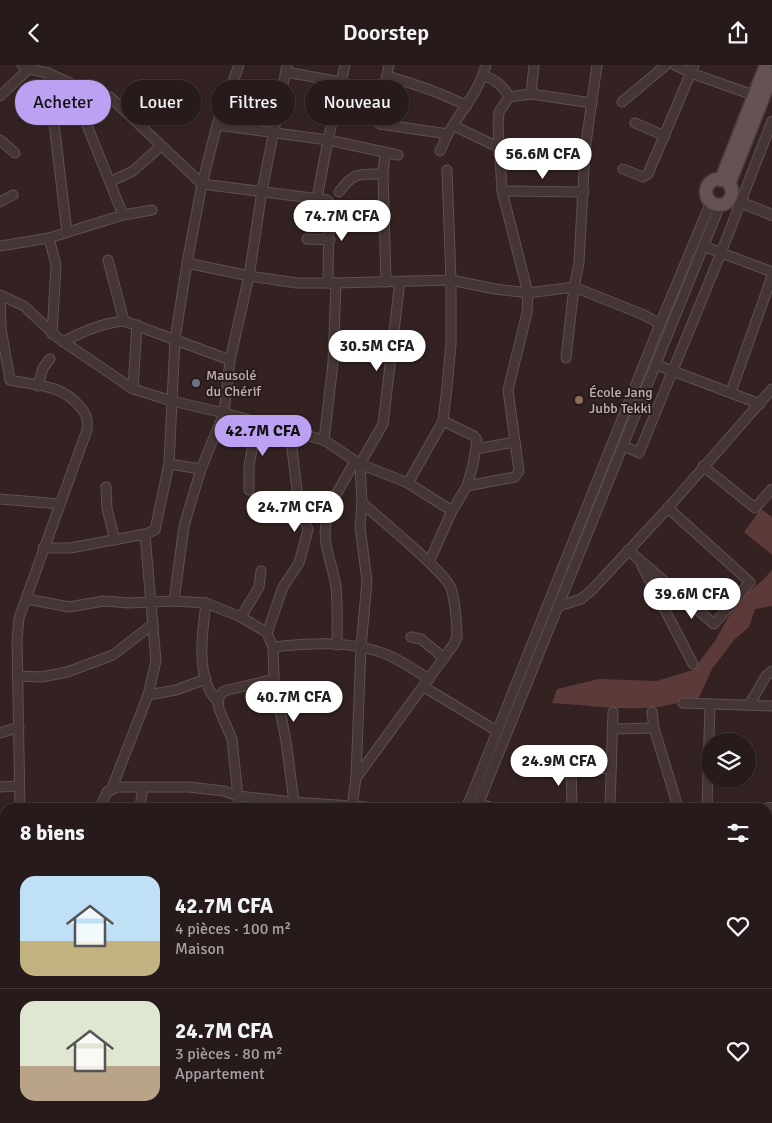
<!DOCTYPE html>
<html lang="fr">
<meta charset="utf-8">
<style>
:root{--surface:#271a1a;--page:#332727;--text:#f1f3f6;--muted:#a4a1a2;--line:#433839;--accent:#bca0f2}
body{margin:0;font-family:Signika,sans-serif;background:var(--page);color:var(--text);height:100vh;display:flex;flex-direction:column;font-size:19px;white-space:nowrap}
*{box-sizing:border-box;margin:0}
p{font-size:16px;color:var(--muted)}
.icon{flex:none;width:28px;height:28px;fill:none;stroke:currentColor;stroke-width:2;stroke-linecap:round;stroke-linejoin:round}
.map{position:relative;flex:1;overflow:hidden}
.details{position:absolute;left:0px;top:738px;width:772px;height:321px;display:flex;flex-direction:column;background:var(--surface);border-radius:15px 15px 0 0;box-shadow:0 1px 4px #0004,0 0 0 1px var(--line)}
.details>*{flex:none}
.top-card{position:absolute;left:15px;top:15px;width:500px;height:45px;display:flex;gap:10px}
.controls{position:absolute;left:701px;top:668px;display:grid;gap:10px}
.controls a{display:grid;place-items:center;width:55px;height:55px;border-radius:50%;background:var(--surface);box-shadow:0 1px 4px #0004,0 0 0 1px var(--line);font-size:25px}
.price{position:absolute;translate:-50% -42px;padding:0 11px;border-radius:18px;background:#fff;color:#222;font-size:16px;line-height:32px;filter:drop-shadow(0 1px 2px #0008)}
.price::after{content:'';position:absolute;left:50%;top:30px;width:15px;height:11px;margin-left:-8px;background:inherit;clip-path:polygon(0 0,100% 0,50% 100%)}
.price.current{background:var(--accent);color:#111}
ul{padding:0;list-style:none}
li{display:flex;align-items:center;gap:15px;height:125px;padding:0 20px}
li+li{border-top:1px solid var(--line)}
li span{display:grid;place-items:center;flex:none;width:140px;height:100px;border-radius:15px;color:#555}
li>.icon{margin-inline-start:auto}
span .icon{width:60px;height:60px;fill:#fffc;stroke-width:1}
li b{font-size:21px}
h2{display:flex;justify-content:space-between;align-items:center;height:60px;padding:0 20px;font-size:21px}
.chip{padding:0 18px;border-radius:22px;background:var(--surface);box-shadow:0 1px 4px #0004,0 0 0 1px var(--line);font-size:18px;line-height:45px}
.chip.current{background:var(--accent);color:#111}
header{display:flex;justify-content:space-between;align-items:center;height:65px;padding:0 20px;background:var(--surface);font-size:22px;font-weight:600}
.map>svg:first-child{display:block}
.green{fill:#412e3b}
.water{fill:#5c3a39}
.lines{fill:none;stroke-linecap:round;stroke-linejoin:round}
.minor-casing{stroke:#5f504f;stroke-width:11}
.tertiary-casing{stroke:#5f504f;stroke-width:12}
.primary-casing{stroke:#4e3f3e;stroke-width:15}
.minor{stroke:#453535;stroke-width:9}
.tertiary{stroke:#453535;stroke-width:10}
.primary{stroke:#655353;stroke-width:12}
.worship-dot{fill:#6b7280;stroke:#291b1a;stroke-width:2}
.education-dot{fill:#8d6e63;stroke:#291b1a;stroke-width:2}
.labels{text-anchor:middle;stroke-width:4;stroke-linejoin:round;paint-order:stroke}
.poi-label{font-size:14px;fill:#c1b0af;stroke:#291b1a;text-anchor:start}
</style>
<header><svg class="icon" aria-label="back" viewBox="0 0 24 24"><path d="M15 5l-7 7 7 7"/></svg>Doorstep<svg class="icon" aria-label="share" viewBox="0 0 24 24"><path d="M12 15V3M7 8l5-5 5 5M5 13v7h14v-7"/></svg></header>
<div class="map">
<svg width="772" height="1058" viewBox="0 0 772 1058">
<rect width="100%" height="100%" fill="#342222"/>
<!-- green -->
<path class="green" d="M768,998L772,1010V1058H526L524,1054H768Z"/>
<!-- water -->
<g class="water">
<path d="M761,444L772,452V490L744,467Z"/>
<path d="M772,505V541L755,544L749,562L734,575L712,604L698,635C682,635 671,641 656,642C622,646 586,640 552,638L557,624L599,614L657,616L693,605L715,576L738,535L762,516Z"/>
</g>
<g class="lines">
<defs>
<g id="minor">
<path d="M22,0L29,4L48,8L81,23L110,32L202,119L327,135L329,137V141L328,218"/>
<path d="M389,0L377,57L380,59L448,69"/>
<path d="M675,0L691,8L753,30"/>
<path d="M286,7L341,17"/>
<path d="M48,8L67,167"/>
<path d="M483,10C495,15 503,20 509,32L531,29L592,38"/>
<path d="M387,11C415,19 442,28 467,41"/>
<path d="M81,23L86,58L123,150"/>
<path d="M531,29L534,0"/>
<path d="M0,31L33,0"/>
<path d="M622,37L666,0"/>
<path d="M635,58L665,71"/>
<path d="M217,60L328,75L398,90"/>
<path d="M454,61L500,83L585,85"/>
<path d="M0,75L15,88"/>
<path d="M440,86C443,81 445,74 448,69C461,45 479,27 486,0"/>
<path d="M385,88L383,109L386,217"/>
<path d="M623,104L643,112L648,109L694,0"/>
<path d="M110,117L133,106L161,81"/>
<path d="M502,126L584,127"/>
<path d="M339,127C354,107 358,109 383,109"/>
<path d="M317,133L328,75L345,0"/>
<path d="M0,137L13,130"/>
<path d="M49,173L56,200L52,269"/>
<path d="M307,174L330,175"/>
<path d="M0,181L49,173L123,150L152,145"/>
<path d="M703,181L772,207"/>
<path d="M108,195L124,256"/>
<path d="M187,198L249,211L297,218H336L451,215L495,224L528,228L574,222L644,250L660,259"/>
<path d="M0,230L1,264L10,315C38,321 62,319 81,343C87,350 88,356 87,365L19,553L17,575L20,742"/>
<path d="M0,230L24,241L58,273L133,324L172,336L224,348L324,375L360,399L408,418L452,446"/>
<path d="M63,277C83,266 102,258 124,256L230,295"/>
<path d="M566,293L574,222L579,198L585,85L597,0"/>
<path d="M657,300L760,339"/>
<path d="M38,321L43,303L50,294"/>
<path d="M133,324L137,260"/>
<path d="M731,327L772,211"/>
<path d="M324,375L333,298L336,218"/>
<path d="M624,381L639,388L721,188L772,56"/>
<path d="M476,384L515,377"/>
<path d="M169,399L201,404"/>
<path d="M703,401L755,443L772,424"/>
<path d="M408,418L443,356L447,322L451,279V215L447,105"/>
<path d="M467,421L515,412L519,406L508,325L527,248L528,228L502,126L498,60L499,47L509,32"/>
<path d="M106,422L107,444L115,475"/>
<path d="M249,425V401L257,357"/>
<path d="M0,434L60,439"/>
<path d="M43,483H70L145,469L155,465L169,399L175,274L187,198L202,119L217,60L239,0"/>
<path d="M628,485L714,559L750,517L668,443"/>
<path d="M429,497L452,446L467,421L473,400L477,375L474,371L443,356"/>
<path d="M641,499L693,599"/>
<path d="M27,534L69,542L104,536L129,538L174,536L206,538L241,552L261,564L267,568L273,582L274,614L286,676L294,737"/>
<path d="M174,536L184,461L201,404L224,348L230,295L249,211L262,126L287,0"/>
<path d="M206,538C203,563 197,601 209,624C211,629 215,633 218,637"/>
<path d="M559,541L581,534L592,525L668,443L772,324"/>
<path d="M241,552L259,522L261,506"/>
<path d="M267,568L283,522L299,498L308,465L297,425L291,376L292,366"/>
<path d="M411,572L421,574L444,593"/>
<path d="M337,580C337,561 338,541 336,522C333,500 322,480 326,458C330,436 345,415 355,396"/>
<path d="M273,582C311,578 352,575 388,590C402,596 416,606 429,614"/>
<path d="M18,611L42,612L67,607L113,590L153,559"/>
<path d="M424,622L497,666"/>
<path d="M148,630L176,625L206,614"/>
<path d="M683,638L772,641"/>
<path d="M749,640L766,611L772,606"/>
<path d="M652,647L654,663L678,742"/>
<path d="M612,664L654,663"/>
<path d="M0,668L19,662"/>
<path d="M523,698L611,704"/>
<path d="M571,702L572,742"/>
<path d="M356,713L454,579L457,572C457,558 455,536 451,523C446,508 378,452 362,438"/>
<path d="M0,722L19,721"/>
<path d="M112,723L148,630L156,596L145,469"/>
<path d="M100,742L107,727L117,722H188L224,726L238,731L294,737L366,742"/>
<path d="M140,742L143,722"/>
<path d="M239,742L232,674L219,644L218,637L220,630L224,626L274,614"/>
<path d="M352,742L356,713L361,582L367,516L360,462L362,438L360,399L383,359L400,216"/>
<path d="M467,742L660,259L711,137"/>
<path d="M477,742L720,140"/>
<path d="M610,742L613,647"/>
<path d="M707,742L710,639"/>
<path d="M768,832L772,833"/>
<path d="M768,851L772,847"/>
<path d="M768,898L772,907"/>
<path d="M768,950H772"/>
<path d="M0,961H5"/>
<path d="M0,1048H5"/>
<path d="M47,1054V1058"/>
<path d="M89,1054V1058"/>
<path d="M151,1054L152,1058"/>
<path d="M238,1058V1054"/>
<path d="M262,1058L264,1054"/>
<path d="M357,1058L358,1054"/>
<path d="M366,1058L367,1054"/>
<path d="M454,1058L455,1054"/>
<path d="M467,1058L472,1054"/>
</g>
<g id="tertiary">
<path d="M730,133L772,150"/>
<path d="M469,737L489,742"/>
<path d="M768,743H772"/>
</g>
<g id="primary">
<circle cx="719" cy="127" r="13"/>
<path d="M721,115L766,0"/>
<path d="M729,119L772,10"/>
</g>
</defs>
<!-- minor casing -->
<use href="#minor" class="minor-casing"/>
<!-- tertiary casing -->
<use href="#tertiary" class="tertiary-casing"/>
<!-- primary casing -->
<use href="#primary" class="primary-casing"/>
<!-- minor -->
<use href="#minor" class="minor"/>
<!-- tertiary -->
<use href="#tertiary" class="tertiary"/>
<!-- primary -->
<use href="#primary" class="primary"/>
</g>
<!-- markers -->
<circle class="worship-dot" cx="196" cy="318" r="5"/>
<circle class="education-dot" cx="579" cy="335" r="5"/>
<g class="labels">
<!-- poi labels -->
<g class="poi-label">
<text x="206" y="315">Mausolé<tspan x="206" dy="16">du Chérif</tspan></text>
<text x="589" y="332">École Jang<tspan x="589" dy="16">Jubb Tekki</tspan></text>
</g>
</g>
</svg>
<div class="controls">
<a><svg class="icon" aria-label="layers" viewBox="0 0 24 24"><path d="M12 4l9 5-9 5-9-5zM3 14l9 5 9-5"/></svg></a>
</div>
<b class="price" style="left:543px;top:115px">56.6M CFA</b>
<b class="price" style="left:342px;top:177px">74.7M CFA</b>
<b class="price" style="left:377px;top:307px">30.5M CFA</b>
<b class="price current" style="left:263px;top:392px">42.7M CFA</b>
<b class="price" style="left:295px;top:468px">24.7M CFA</b>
<b class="price" style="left:692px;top:555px">39.6M CFA</b>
<b class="price" style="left:294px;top:658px">40.7M CFA</b>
<b class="price" style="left:559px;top:722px">24.9M CFA</b>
<div class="top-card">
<a class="chip current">Acheter</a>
<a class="chip">Louer</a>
<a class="chip">Filtres</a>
<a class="chip">Nouveau</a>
</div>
<section class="details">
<h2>8 biens<svg class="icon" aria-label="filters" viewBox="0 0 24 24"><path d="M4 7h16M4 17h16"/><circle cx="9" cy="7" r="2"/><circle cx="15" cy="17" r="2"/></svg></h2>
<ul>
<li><span style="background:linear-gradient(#bfe0f5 65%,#c2b280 0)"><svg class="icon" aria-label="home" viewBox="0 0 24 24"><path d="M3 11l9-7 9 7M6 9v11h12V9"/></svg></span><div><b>42.7M CFA</b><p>4 pièces · 100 m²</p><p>Maison</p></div><svg class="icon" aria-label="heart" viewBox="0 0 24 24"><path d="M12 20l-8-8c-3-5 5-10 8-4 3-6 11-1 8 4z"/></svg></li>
<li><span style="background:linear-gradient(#dfe7d0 65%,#b9a48a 0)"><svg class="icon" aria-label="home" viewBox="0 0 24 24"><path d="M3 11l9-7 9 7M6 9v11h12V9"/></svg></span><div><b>24.7M CFA</b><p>3 pièces · 80 m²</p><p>Appartement</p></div><svg class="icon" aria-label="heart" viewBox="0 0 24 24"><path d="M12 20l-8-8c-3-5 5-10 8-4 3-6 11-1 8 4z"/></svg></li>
</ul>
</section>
</div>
